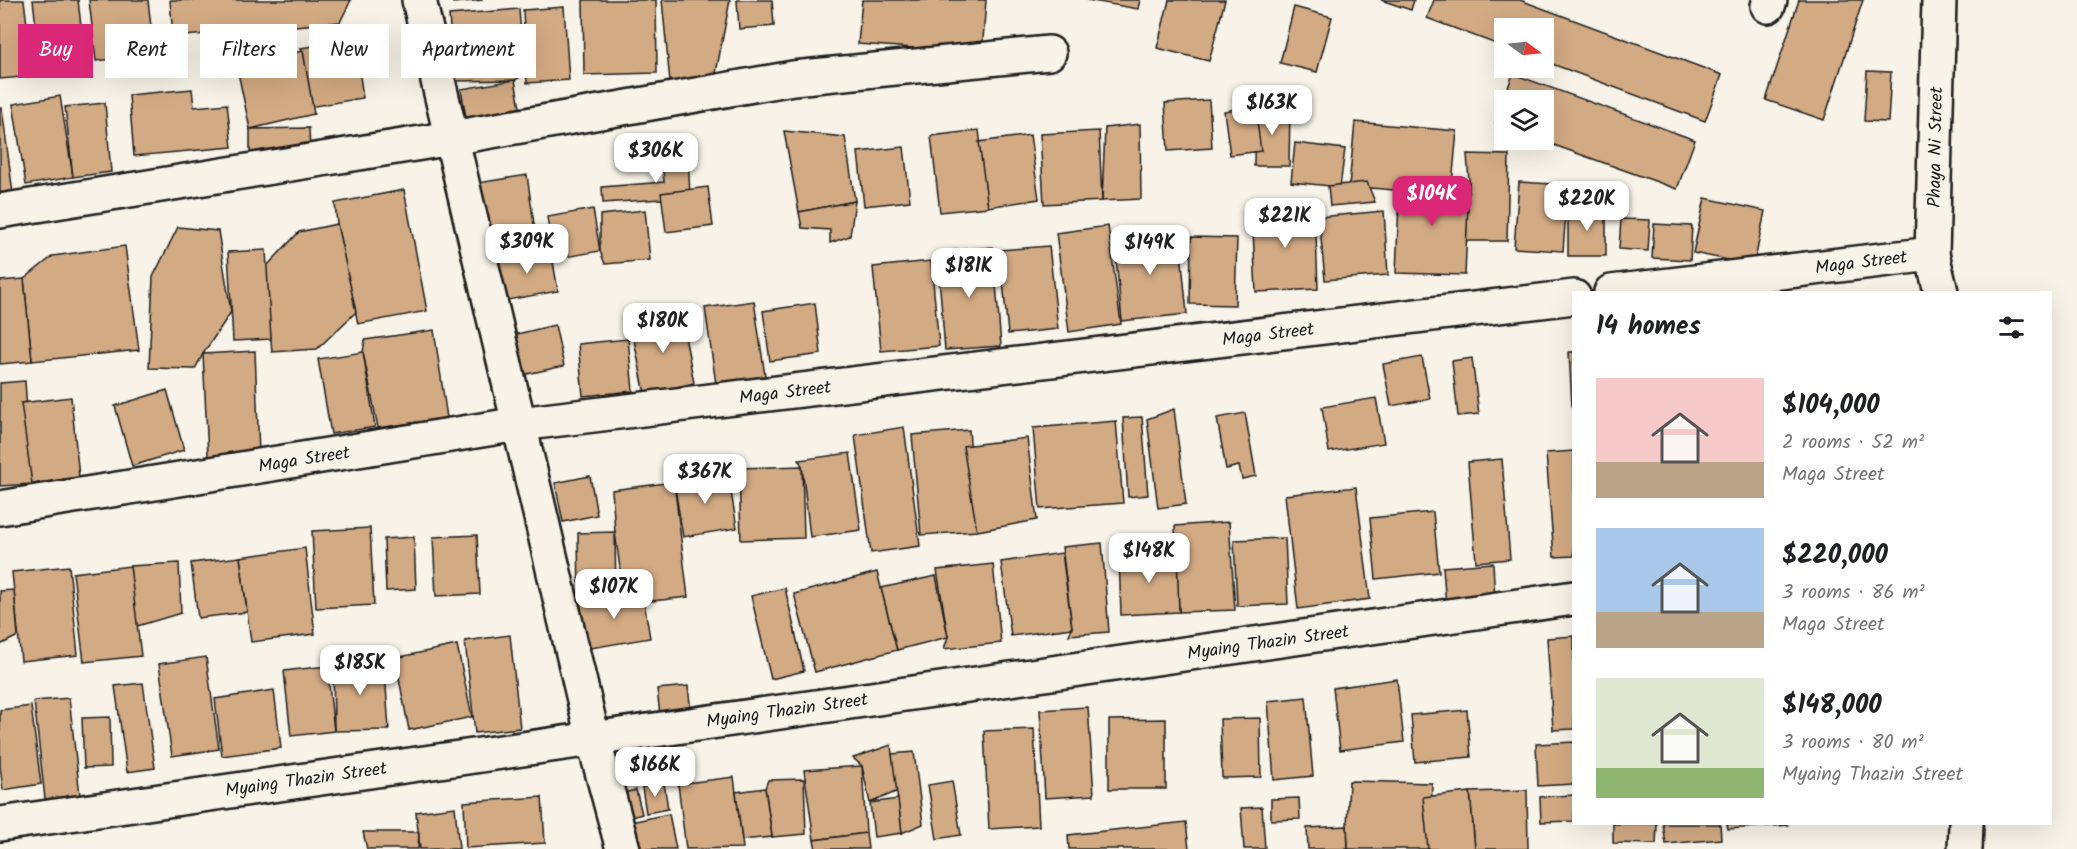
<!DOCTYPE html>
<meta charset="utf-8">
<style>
:root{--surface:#fff;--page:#f2f2f2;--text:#202124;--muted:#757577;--accent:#db2777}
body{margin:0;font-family:Kalam,sans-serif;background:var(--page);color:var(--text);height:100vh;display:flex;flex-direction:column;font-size:22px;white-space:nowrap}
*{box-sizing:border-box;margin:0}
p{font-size:20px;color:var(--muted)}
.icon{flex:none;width:33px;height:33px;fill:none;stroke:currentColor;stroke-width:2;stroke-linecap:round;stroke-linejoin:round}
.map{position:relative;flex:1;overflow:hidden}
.side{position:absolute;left:1572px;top:291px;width:480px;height:534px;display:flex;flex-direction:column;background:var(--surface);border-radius:0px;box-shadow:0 6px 24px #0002}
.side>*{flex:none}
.banner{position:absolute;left:18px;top:24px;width:570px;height:54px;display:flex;gap:12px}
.needle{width:39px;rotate:105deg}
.buttons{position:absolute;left:1494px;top:18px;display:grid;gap:12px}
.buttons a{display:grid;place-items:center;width:60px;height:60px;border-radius:0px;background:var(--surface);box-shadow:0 6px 24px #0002;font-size:30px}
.price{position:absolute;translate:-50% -51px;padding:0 14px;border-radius:12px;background:#fff;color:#222;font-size:20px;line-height:39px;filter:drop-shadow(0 2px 3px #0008)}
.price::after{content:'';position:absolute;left:50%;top:36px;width:18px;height:14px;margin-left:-9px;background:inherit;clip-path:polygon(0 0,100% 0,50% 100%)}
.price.selected{background:var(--accent);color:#fff}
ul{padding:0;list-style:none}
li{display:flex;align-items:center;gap:18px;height:150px;padding:0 24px}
li span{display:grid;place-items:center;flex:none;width:168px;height:120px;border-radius:0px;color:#555}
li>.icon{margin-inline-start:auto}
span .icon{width:72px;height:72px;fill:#fffc;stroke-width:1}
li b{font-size:26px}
h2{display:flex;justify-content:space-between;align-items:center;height:72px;padding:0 24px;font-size:26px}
.pill{padding:0 21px;border-radius:0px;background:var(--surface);box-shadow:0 6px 24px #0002;font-size:21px;line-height:54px}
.pill.selected{background:var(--accent);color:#fff}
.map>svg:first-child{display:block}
.building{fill:#d2aa84;stroke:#1c1c1c;stroke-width:1.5}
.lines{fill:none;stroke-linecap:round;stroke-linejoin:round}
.minor-casing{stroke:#1c1c1c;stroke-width:38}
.minor{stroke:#f7f3e8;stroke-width:33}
.labels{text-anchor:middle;stroke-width:4.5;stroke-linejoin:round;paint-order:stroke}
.street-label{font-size:18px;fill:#1c1c1c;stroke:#f7f3e8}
</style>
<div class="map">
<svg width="2077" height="849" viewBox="0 0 2077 849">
<rect width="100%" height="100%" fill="#f7f3e8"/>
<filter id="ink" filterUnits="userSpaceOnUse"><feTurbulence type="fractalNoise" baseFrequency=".0167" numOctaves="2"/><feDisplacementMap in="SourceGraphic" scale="12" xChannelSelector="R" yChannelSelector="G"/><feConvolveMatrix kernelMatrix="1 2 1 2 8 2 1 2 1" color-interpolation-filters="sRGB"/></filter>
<g filter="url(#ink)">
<!-- building -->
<g class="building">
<path d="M0,0H24L33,76L0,79Z"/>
<path d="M33,0H78L84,53L41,70Z"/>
<path d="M89,0H148L154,54L96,61Z"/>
<path d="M170,0H351L340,22L173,37Z"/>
<path d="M452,0H483L453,3Z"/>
<path d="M583,0H656L657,73L584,75Z"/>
<path d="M662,0H730L715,78L670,82Z"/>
<path d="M737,0H772L774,26L739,29Z"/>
<path d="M862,0H986L982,53L858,44Z"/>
<path d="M1087,0H1140L1138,9Z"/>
<path d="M1169,0H1225L1209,61L1157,48Z"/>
<path d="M1381,0H1414L1411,10Z"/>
<path d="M1434,0H1520L1722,75L1705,121L1544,61V28H1504V47L1427,18Z"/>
<path d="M1799,0H1863L1824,120L1766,100Z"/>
<path d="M564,7L569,80L527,83L523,10Z"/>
<path d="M1294,7L1332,17L1317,72L1280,63Z"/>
<path d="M519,9L524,75L515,80L454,81L449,15Z"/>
<path d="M355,40L363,98L309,107L303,51L300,48Z"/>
<path d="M303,51L314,114L250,129L236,63Z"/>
<path d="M1867,71L1891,72L1888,122L1864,121Z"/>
<path d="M1513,74L1695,140L1677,189L1540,140H1544V100H1504V126L1495,123Z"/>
<path d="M515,80L522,119L468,129L461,89Z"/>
<path d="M192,89L194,107L227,104L232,147L134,156L129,95Z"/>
<path d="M60,96L73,177L26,185L13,104Z"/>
<path d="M1209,100L1212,148L1168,151L1165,103Z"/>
<path d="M105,103L111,172L73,177L65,107Z"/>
<path d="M1255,106L1290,107L1289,166H1254Z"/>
<path d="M1255,106L1261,151L1230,155L1224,111Z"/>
<path d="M0,108H2L13,194L0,196Z"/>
<path d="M1355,122L1457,131L1451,195L1349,186Z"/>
<path d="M1140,124L1141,199L1102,201L1105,128Z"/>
<path d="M309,128L310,154L250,155V129Z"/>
<path d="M979,130L988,207L940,212L931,136Z"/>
<path d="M784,131L845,137L855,201L799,212Z"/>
<path d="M1099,131L1102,201L1044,204L1040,134Z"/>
<path d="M1030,135L1039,199L988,207L979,142Z"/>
<path d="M1295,143L1345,149L1340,187L1291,182Z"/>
<path d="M904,147L910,201L864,206L858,152Z"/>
<path d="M1467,154L1509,155L1507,241H1466L1469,181Z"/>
<path d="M688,155L690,197L603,203L602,187L664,182L662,156Z"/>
<path d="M527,175L535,231L486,238L478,183Z"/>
<path d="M1400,178L1469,181L1465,275L1396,273Z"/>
<path d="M1367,182L1375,202L1330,206L1328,186Z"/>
<path d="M1519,182L1568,185L1563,251L1514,248Z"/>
<path d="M708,187L713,226L666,232L661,193Z"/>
<path d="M404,190L427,311L358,324L337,224L335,203Z"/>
<path d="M1705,198L1765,211L1754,265L1693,253Z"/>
<path d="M855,201L850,236L830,243V230L802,228L799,212Z"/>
<path d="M1315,207L1318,289L1256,292L1252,210Z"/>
<rect x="1568" y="208" width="38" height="48"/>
<path d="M593,209L600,251L554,259L547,217Z"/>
<path d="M645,210L650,260L605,264L600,251V215Z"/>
<path d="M1384,211L1388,275L1325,280L1319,217Z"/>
<path d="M1621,219L1650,220L1648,251L1619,249Z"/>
<path d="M337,224L356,312L317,349L272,352L265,268L299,232Z"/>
<path d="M1654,224L1692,226L1690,260L1652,258Z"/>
<path d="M1108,226L1121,324L1069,332L1056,233Z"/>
<path d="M178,227L218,231L231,312L203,354L195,369L149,368L153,277Z"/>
<path d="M1179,231L1187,314L1122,321L1114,238Z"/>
<path d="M1191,237L1237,238L1235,305L1190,304Z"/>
<path d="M125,246L139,350L32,361L24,279L53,256Z"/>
<path d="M1049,246L1058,329L1008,334L1000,250Z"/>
<path d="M993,247L1001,346L945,350L937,252Z"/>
<path d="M266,250L271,339L233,341L228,252Z"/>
<path d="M551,250L558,291L502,301L496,259Z"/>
<path d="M931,261L939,346L881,351L873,267Z"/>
<path d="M24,279L32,361L0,364V281Z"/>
<path d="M754,301L765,376L716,384L705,308Z"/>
<path d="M815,303L821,354L770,361L763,311Z"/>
<path d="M681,315L694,383L645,394L631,325Z"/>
<path d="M555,325L564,366L522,375L513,335Z"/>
<path d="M434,330L447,418L378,428L363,352L365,340Z"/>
<path d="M628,339L633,391L583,396L578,344Z"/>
<path d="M255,351L259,454L208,456L203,354Z"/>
<path d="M363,352L375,427L331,434L318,359Z"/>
<path d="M1569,352H1574V406H1572Z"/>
<path d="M1422,357L1430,399L1391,406L1383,364Z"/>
<path d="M1472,358L1479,414L1458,416L1452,361Z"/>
<path d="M25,381L32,484L0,486V383Z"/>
<path d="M167,390L184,450L132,466L115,406Z"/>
<path d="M71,397L79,477L32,484L21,403Z"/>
<path d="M1376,398L1384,443L1329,452L1322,407Z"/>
<path d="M1174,409L1186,504L1158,508L1147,419Z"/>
<path d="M1245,413L1256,476L1242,479L1239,466L1226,469L1217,418Z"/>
<path d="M1142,417L1148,495L1128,497L1123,418Z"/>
<path d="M1116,421L1123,503L1040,509L1033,428Z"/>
<path d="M904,427L920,546L871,553L855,435Z"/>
<path d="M969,430L977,531L921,535L912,435Z"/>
<path d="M1027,438L1037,520L977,531L963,446Z"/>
<path d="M1574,451V556L1554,557L1546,453Z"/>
<path d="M850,453L861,530L810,537L802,466L799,460Z"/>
<path d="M1502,459L1510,559L1476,562L1468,462Z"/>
<path d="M802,466L804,538L741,540L739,468Z"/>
<path d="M728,474L737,528L683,537L674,482Z"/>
<path d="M590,476L597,515L563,522L555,483Z"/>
<path d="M674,482L688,597L625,604L615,532L612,490Z"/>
<path d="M1356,487L1370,599L1298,609L1285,495Z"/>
<path d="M1433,512L1439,572L1376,579L1370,518Z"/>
<path d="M1229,522L1235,610L1179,612L1175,526Z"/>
<path d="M370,528L374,605L316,608L312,531Z"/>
<path d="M615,532L616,598H579L578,533Z"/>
<path d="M477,535L480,594L436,596L433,537Z"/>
<path d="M414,537L416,589L386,591L384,539Z"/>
<path d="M1285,538L1288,604L1237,606L1234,540Z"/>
<path d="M1102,543L1109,632L1069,635L1072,628L1062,547Z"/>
<path d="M305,548L315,634L251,642L240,557Z"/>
<path d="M1062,553L1072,628L1011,636L1001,562Z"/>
<path d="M1177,553L1179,612L1121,615L1119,555Z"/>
<path d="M240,557L247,612L198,618L191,563Z"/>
<path d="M179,563L181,613L134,627L130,566Z"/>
<path d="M1493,563L1495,602L1446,606L1443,567Z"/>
<path d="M993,564L1001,643L944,649L948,637L937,570Z"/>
<path d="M69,566L78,655L21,661L12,572Z"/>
<path d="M130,566L141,656L84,662L73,573Z"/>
<path d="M877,572L897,650L815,672L794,594Z"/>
<path d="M936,576L948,637L897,650L881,588Z"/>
<path d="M785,588L804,671L771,679L751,596Z"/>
<path d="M14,590L18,636L0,645V591Z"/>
<path d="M642,590L650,638L585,649L579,598H616Z"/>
<path d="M510,635L520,728L475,733L465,641Z"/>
<path d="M1574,636V729L1553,730L1547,638Z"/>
<path d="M457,645L472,717L409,730L395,658Z"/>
<path d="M206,657L219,749L172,756L159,664Z"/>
<path d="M384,658L389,730L334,731L333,662Z"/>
<path d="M327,666L334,731L291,736L284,671Z"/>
<path d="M1397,679L1404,742L1340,750L1333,688Z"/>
<path d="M143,683L155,768L127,772L115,686Z"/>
<path d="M688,686L691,712L660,715L657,689Z"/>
<path d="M274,690L281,748L222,756L215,699Z"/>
<path d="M1306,697L1313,776L1274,780L1268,701Z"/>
<path d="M69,698L80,795L45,799L34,701Z"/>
<path d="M31,706L41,784L3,790L0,766V710Z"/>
<path d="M1088,707L1094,795L1045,798L1040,710Z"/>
<path d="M1467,710L1471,757L1415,762L1411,715Z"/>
<path d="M110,717L111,767L84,768L82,718Z"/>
<path d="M1260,718L1261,777L1222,778L1220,719Z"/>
<path d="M1166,719V789H1109V720Z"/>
<path d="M1034,729L1039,826L989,829L984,731Z"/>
<path d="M1574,742V784L1538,786L1536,744Z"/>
<path d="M891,745L892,754L905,788L870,803L862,766L853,758Z"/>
<path d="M914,752L923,824L902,833L892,754Z"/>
<path d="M862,766L866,833L814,840L804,770Z"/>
<path d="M734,777L743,848L686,849L678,784Z"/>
<path d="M804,779L806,834L772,837L765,788L768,780Z"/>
<path d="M952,781L961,835L937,839L928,785Z"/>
<path d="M1349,781L1432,783L1430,849H1348L1347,826Z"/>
<path d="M664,783L668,809L646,813L642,787Z"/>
<path d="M765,788L772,837L742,840L736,792Z"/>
<path d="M636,790L642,814L622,820L615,795Z"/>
<path d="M1527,790L1528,849H1475L1470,792Z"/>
<path d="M1470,792L1475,849H1428L1423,797Z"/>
<path d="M1574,795V821L1541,822L1540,797Z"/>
<path d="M542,797L545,843L466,848L464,802Z"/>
<path d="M1299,798L1300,819L1271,820V799Z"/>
<path d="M898,799L902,833L874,837L870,803Z"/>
<path d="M455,807L459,849H420L416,812Z"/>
<path d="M1262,807L1265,849H1244L1241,808Z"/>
<path d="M669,814L676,849H632L626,823Z"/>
<path d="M1186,822L1189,849H1069L1068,835Z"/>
<path d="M1613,824H1657L1656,844L1613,843Z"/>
<path d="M1663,824H1720L1721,839L1666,844Z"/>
<path d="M1727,824H1787L1788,825L1728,829Z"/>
<path d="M1347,826L1348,849H1308L1307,828Z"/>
<path d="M363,832H419L418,849H367Z"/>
<path d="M866,833L868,849H816L814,840Z"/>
</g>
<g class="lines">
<defs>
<g id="minor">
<path d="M419,0L593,738L623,849"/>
<path d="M1939,0L1932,254L1941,292"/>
<path d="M1768,6L1770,0"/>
<path d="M0,211L452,138L793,78L1049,53"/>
<path d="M1611,292L1932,254"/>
<path d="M0,508L519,424L1574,297"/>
<path d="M0,824L1574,598"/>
<path d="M1965,849L1966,824"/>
</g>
</defs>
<!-- minor casing -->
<use href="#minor" class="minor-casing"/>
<!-- minor -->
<use href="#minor" class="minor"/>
</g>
</g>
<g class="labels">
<!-- street labels -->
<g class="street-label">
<text transform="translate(1935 147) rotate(-89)" y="6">Phaya Ni Street</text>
<text transform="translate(1861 262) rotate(-7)" y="6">Maga Street</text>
<text transform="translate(1268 334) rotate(-7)" y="6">Maga Street</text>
<text transform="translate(785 392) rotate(-7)" y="6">Maga Street</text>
<text transform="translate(304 459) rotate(-9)" y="6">Maga Street</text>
<text transform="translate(1268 642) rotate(-8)" y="6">Myaing Thazin Street</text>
<text transform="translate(787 710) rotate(-8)" y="6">Myaing Thazin Street</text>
<text transform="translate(306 779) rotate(-8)" y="6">Myaing Thazin Street</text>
</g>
</g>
</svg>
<div class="buttons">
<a><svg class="needle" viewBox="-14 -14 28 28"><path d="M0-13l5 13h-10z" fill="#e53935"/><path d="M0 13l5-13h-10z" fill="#757577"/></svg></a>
<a><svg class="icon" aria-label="layers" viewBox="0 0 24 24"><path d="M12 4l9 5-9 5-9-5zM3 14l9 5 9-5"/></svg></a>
</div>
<b class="price" style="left:1272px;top:136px">$163K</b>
<b class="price" style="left:656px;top:184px">$306K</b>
<b class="price selected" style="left:1432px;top:227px">$104K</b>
<b class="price" style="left:1587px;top:232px">$220K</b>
<b class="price" style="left:1285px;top:249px">$221K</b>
<b class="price" style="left:527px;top:275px">$309K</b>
<b class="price" style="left:1150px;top:276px">$149K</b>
<b class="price" style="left:969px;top:299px">$181K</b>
<b class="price" style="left:663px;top:354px">$180K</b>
<b class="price" style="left:705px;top:505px">$367K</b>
<b class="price" style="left:1149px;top:584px">$148K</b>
<b class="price" style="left:614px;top:620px">$107K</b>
<b class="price" style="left:360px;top:696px">$185K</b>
<b class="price" style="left:655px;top:798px">$166K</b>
<div class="banner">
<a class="pill selected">Buy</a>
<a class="pill">Rent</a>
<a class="pill">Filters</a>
<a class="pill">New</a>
<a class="pill">Apartment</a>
</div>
<section class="side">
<h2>14 homes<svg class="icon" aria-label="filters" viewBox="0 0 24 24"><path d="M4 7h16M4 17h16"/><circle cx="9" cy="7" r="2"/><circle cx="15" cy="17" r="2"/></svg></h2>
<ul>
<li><span style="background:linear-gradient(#f6c9c9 70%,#b9a48a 0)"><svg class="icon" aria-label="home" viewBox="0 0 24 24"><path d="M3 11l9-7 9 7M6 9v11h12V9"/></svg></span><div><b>$104,000</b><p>2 rooms · 52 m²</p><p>Maga Street</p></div></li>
<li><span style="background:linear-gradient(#a9c7e8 70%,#b9a48a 0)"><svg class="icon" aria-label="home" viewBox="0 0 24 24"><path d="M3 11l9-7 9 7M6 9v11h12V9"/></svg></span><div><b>$220,000</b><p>3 rooms · 86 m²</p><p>Maga Street</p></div></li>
<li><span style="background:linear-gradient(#dfe7d0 75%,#8fb573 0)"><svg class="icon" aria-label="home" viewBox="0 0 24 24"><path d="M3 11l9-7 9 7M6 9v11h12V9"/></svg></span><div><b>$148,000</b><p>3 rooms · 80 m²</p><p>Myaing Thazin Street</p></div></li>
</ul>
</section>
</div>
